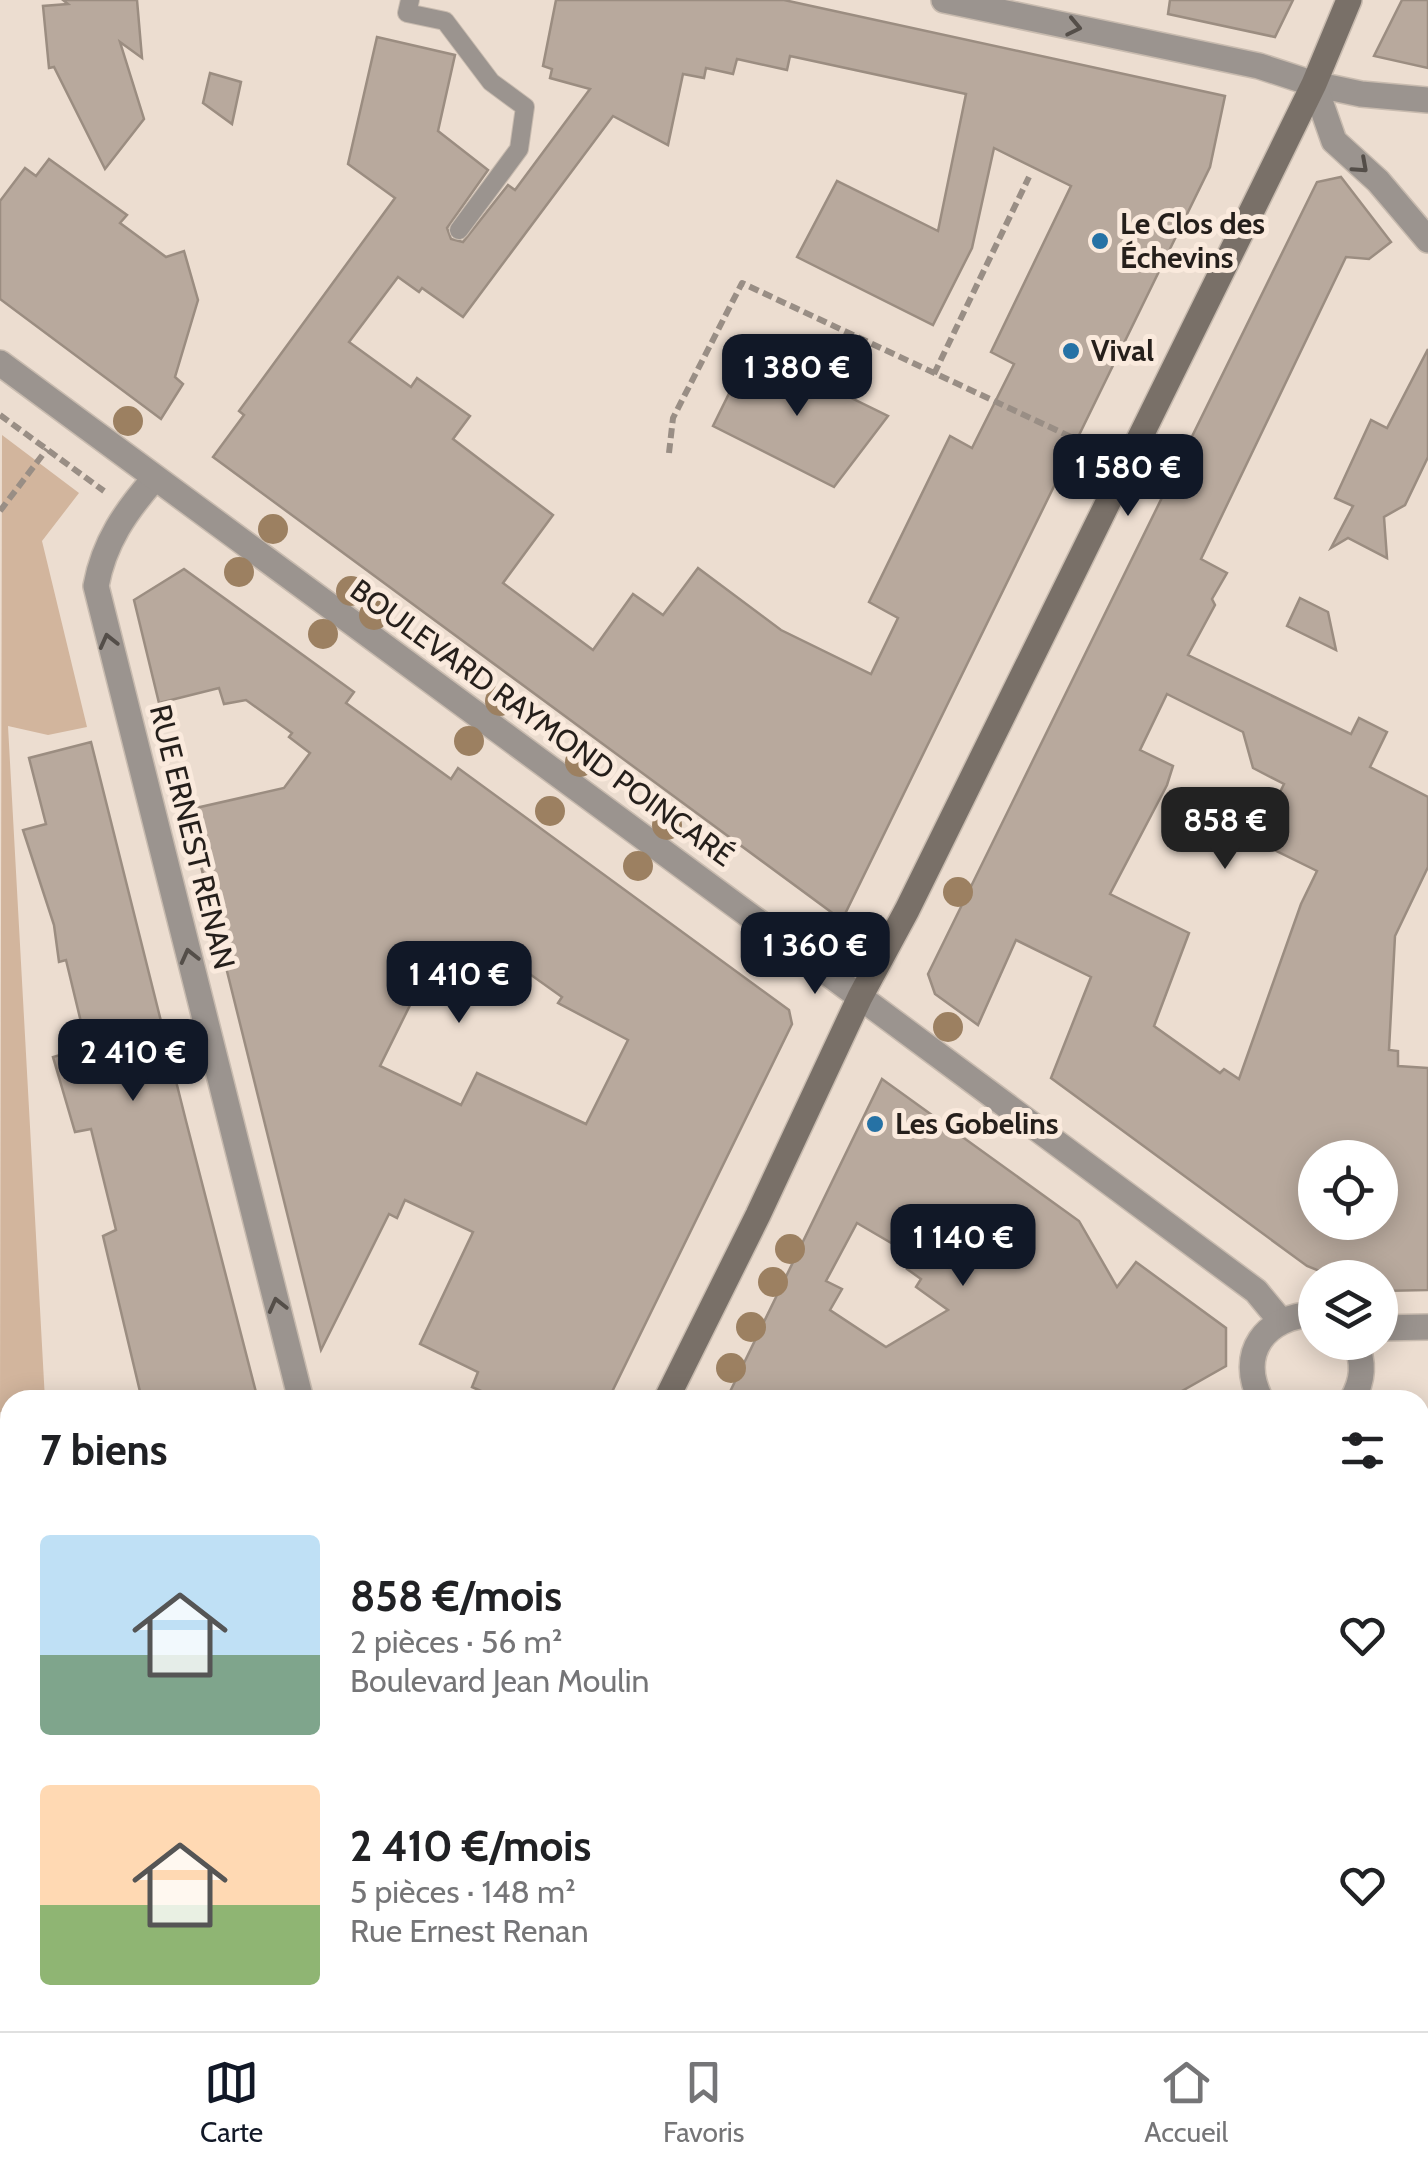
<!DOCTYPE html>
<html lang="fr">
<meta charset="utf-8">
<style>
:root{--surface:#fff;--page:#f2f2f2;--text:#202124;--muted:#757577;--line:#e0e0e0;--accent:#111827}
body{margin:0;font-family:Cabin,sans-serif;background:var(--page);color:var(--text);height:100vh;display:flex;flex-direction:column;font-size:38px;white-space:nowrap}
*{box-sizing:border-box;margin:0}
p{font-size:32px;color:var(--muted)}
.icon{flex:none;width:55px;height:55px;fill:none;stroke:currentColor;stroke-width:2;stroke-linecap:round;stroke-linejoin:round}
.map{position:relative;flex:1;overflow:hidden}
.sheet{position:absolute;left:0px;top:1390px;width:1430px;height:642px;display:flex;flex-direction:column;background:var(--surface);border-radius:30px 30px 0 0;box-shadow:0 5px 25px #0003}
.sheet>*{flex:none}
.controls{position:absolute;left:1298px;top:1140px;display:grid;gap:20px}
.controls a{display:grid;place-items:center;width:100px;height:100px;border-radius:50%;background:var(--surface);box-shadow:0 5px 25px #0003;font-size:50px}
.price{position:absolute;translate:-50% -85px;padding:0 22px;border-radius:20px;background:var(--accent);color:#fff;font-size:32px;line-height:65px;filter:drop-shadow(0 2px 5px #0008)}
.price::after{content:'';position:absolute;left:50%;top:60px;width:30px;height:22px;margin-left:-15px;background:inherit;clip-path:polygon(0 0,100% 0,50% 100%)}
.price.active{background:#222;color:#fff}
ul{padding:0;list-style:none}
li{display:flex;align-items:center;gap:30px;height:250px;padding:0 40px}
li span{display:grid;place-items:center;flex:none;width:280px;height:200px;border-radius:10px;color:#555}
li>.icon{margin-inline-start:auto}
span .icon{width:120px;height:120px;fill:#fffc;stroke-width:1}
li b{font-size:42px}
h2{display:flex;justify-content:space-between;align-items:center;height:120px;padding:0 40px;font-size:42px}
.tabs{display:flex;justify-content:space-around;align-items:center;height:140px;border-top:2px solid var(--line);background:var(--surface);font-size:28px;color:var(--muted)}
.tabs a{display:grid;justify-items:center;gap:5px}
.tabs .active{color:var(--accent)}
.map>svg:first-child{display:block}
.built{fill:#e5cfbe}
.green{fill:#d2b59d}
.building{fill:#b8a99d;stroke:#9b8d81;stroke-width:2.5;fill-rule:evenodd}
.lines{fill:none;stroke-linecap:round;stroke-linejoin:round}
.service-casing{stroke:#c8bbaf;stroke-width:20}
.minor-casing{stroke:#c8bbaf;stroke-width:28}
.tertiary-casing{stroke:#c8bbaf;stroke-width:28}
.secondary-casing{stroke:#c8bbaf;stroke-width:28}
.path{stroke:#998e85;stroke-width:6;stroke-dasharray:10 5;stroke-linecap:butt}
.service{stroke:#9b948f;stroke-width:18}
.minor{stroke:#9b948f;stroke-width:25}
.tertiary{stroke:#9b948f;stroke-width:25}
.secondary{stroke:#797068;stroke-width:25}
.tree{fill:#9c8061}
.oneway{stroke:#544e49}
.poi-dot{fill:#2672a5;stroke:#faeadd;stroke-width:4}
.labels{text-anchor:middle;stroke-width:10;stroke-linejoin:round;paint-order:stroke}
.poi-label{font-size:30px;font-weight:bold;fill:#251f1b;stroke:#faeadd;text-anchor:start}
.street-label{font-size:30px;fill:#251f1b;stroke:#faeadd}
</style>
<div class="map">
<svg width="1428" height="2031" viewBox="0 0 1428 2031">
<rect width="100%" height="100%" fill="#ecddd0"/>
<!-- built -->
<g class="built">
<path d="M1420,1780H1428V2031H1314V2023L1420,2022Z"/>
<path d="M886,2025H1049V2031H777L796,2026Z"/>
</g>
<!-- green -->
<path class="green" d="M2,435L79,493L42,541L87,727L48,735L8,726L45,1400H10V1413L0,1412Z"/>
<!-- building -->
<g class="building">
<path d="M63,0H137L142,58L120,42L144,119L105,169L54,67L49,68L43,6L68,4Z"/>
<path d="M556,0H784L1225,96L1210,167L842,920L213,457L244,415L239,411L395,198L348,164L377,37L455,55L438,131L488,170L447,228L451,239L463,242L508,185L515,190L590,89L550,78L552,69L543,66ZM790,56L966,94L938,231L837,181L797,257L933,325L972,248L994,148L1071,186L991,352L1014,364L972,448L950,436L869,602L898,618L871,674L781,630L698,568L663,615L633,594L593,650L503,583L553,515L453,439L470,416L417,378L411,387L349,342L398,277L419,292L422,288L463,317L613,116L668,145L683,74L704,78L706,68L733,74L737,59L787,70Z"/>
<path d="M1170,0H1293L1275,37L1168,14Z"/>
<path d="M1402,0H1428V68L1374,56Z"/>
<path d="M210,73L241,82L232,124L203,103Z"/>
<path d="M49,159L127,215L120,223L166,257L184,251L198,300L175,377L183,384L161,419L0,299V201L25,168L36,176Z"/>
<path d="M1341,177L1391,242L1369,259L1346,257L1201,559L1227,573L1212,599L1215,605L1188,655L1351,734L1359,718L1387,732L1370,767L1428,797V867L1395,936L1389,1050L1398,1051V1066L1428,1068V1290L1380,1291V1278H1337L1307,1266L1051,1078L1091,977L1016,940L978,1025L935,994L928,974L1317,182ZM1167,694L1243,732L1253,768L1284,784L1256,841L1317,871L1301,904L1239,1079L1224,1069L1220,1073L1154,1026L1189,933L1110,894L1167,785L1173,766L1140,750ZM1315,1158H1380V1222H1315Z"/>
<path d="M751,349L888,416L834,487L713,426Z"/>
<path d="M1428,349V457L1405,505L1384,517L1387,558L1348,538L1331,548L1353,506L1335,498L1371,420L1387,428Z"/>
<path d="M184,569L354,692L346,703L451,779L458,768L789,1010L792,1024L608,1400H501L472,1387L478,1372L420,1344L473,1232L405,1200L397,1218L389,1214L321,1350L187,810L284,788L310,753L289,737L292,733L246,700L224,704L219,688L159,703L134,600ZM499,952L562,997L558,1003L628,1040L586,1124L477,1073L461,1105L380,1066L419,987L460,1007Z"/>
<path d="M1300,598L1328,612L1336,650L1287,626Z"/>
<path d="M91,742L186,1121L258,1400H142L103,1236L116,1230L91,1129L75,1132L53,1057L87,1047L66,960L59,962L54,925L23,830L46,824L29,758Z"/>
<path d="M882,1079L1079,1221L1117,1287L1136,1262L1226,1328V1366L1166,1400H726ZM857,1223L915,1257L907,1269L921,1279L916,1287L948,1310L886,1347L830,1310L842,1289L826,1281Z"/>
</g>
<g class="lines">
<defs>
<g id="service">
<path d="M410,0L407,13L445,21L491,82L525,107L519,149L459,230"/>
<path d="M1420,1727H1428"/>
<path d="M886,2022V2031"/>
</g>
<g id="minor">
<path d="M944,0L1259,66L1314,84L1361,94L1428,100"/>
<path d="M1314,84L1334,141L1378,181L1428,240"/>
<path d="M154,479C126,511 104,542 96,586L301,1400"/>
<path d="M860,997L1256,1291L1280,1320"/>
<path d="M1380,1328L1428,1327"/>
<path d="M1261,1400C1237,1353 1265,1316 1315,1314"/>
<path d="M1352,1400C1363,1381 1365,1363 1355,1342"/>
<path d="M1420,1687L1428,1686"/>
<path d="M1420,1756H1428"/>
<path d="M0,1889L10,1885"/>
<path d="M1264,2022V2031"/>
</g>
<path id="tertiary" d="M0,363L860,997"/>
<g id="secondary">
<path d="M666,1400L758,1215L860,997L907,910L1262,190L1314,84L1349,0"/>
<path d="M0,1778L10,1780"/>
<path d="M455,2022L457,2031"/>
<path d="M131,2031L146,2022"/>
</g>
</defs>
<!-- service casing -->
<use href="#service" class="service-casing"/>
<!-- minor casing -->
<use href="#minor" class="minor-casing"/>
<!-- tertiary casing -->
<use href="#tertiary" class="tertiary-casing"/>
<!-- secondary casing -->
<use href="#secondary" class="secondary-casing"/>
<!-- path -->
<g class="path">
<path d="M934,374L1029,177"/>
<path d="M0,415L104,491"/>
<path d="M669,453L673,418L742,283L1101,451"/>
<path d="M0,511L47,449"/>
<path d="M1420,1969H1428"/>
</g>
<!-- service -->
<use href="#service" class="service"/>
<!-- minor -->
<use href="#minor" class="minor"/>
<!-- tertiary -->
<use href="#tertiary" class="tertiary"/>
<!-- secondary -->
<use href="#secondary" class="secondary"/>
</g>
<!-- trees -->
<g class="tree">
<circle cx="128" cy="421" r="15"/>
<circle cx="273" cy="529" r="15"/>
<circle cx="239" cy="572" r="15"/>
<circle cx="351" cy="591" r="15"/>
<circle cx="374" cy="615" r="15"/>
<circle cx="323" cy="634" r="15"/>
<circle cx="500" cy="701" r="15"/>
<circle cx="469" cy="741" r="15"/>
<circle cx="580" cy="762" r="15"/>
<circle cx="550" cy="811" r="15"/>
<circle cx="667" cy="825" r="15"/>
<circle cx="638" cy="866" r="15"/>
<circle cx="958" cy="892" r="15"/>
<circle cx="948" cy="1027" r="15"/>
<circle cx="790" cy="1249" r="15"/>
<circle cx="773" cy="1282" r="15"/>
<circle cx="751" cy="1327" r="15"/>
<circle cx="731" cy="1368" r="15"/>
</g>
<!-- one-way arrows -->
<defs><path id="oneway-chevron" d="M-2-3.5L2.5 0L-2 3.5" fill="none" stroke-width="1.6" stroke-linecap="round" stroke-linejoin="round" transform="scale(2.5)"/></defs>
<g class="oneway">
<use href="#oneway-chevron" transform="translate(1074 27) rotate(12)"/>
<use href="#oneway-chevron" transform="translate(1361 166) rotate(42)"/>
<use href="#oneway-chevron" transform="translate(108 641) rotate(-104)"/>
<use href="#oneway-chevron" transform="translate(189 956) rotate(-104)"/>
<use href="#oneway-chevron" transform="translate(277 1305) rotate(-104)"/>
</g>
<!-- markers -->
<g class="poi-dot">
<circle cx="1100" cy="241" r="10"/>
<circle cx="1071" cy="351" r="10"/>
<circle cx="875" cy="1124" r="10"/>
</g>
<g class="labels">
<!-- poi labels -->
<g class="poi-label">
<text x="1120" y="234">Le Clos des<tspan x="1120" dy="34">Échevins</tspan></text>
<text x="1091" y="361">Vival</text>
<text x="895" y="1134">Les Gobelins</text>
</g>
<!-- street labels -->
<g class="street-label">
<text transform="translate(542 723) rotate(36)" y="10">BOULEVARD RAYMOND POINCARÉ</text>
<text transform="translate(192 837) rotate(76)" y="10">RUE ERNEST RENAN</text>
</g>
</g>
</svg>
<div class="controls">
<a><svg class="icon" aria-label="locate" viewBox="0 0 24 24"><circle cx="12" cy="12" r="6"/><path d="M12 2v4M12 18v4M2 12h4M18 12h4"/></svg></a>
<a><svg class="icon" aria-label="layers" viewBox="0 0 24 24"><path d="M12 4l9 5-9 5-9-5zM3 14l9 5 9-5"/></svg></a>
</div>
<b class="price" style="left:797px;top:419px">1 380 €</b>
<b class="price" style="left:1128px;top:519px">1 580 €</b>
<b class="price active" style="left:1225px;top:872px">858 €</b>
<b class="price" style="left:815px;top:997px">1 360 €</b>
<b class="price" style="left:459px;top:1026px">1 410 €</b>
<b class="price" style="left:133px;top:1104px">2 410 €</b>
<b class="price" style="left:963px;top:1289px">1 140 €</b>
<section class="sheet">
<h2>7 biens<svg class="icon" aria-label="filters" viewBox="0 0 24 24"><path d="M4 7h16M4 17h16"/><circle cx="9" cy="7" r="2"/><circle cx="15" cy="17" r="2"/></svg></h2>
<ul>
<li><span style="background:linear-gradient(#bfe0f5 60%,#7fa58c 0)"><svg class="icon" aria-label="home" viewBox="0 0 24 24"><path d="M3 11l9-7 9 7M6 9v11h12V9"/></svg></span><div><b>858 €/mois</b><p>2 pièces · 56 m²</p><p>Boulevard Jean Moulin</p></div><svg class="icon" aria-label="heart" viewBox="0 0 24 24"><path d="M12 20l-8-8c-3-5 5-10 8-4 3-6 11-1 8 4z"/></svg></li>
<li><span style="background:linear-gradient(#ffd9b3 60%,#8fb573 0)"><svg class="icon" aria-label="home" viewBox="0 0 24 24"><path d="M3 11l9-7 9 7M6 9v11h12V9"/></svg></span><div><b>2 410 €/mois</b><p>5 pièces · 148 m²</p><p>Rue Ernest Renan</p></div><svg class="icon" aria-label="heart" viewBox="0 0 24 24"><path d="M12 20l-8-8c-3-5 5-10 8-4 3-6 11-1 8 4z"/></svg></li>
</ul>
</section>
</div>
<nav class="tabs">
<a class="active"><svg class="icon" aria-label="map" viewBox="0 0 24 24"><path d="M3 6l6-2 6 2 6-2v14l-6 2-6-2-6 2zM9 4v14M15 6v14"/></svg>Carte</a>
<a><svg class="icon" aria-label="saved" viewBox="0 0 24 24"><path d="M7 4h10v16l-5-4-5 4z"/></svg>Favoris</a>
<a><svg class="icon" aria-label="home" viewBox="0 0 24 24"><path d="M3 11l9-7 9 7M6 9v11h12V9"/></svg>Accueil</a>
</nav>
